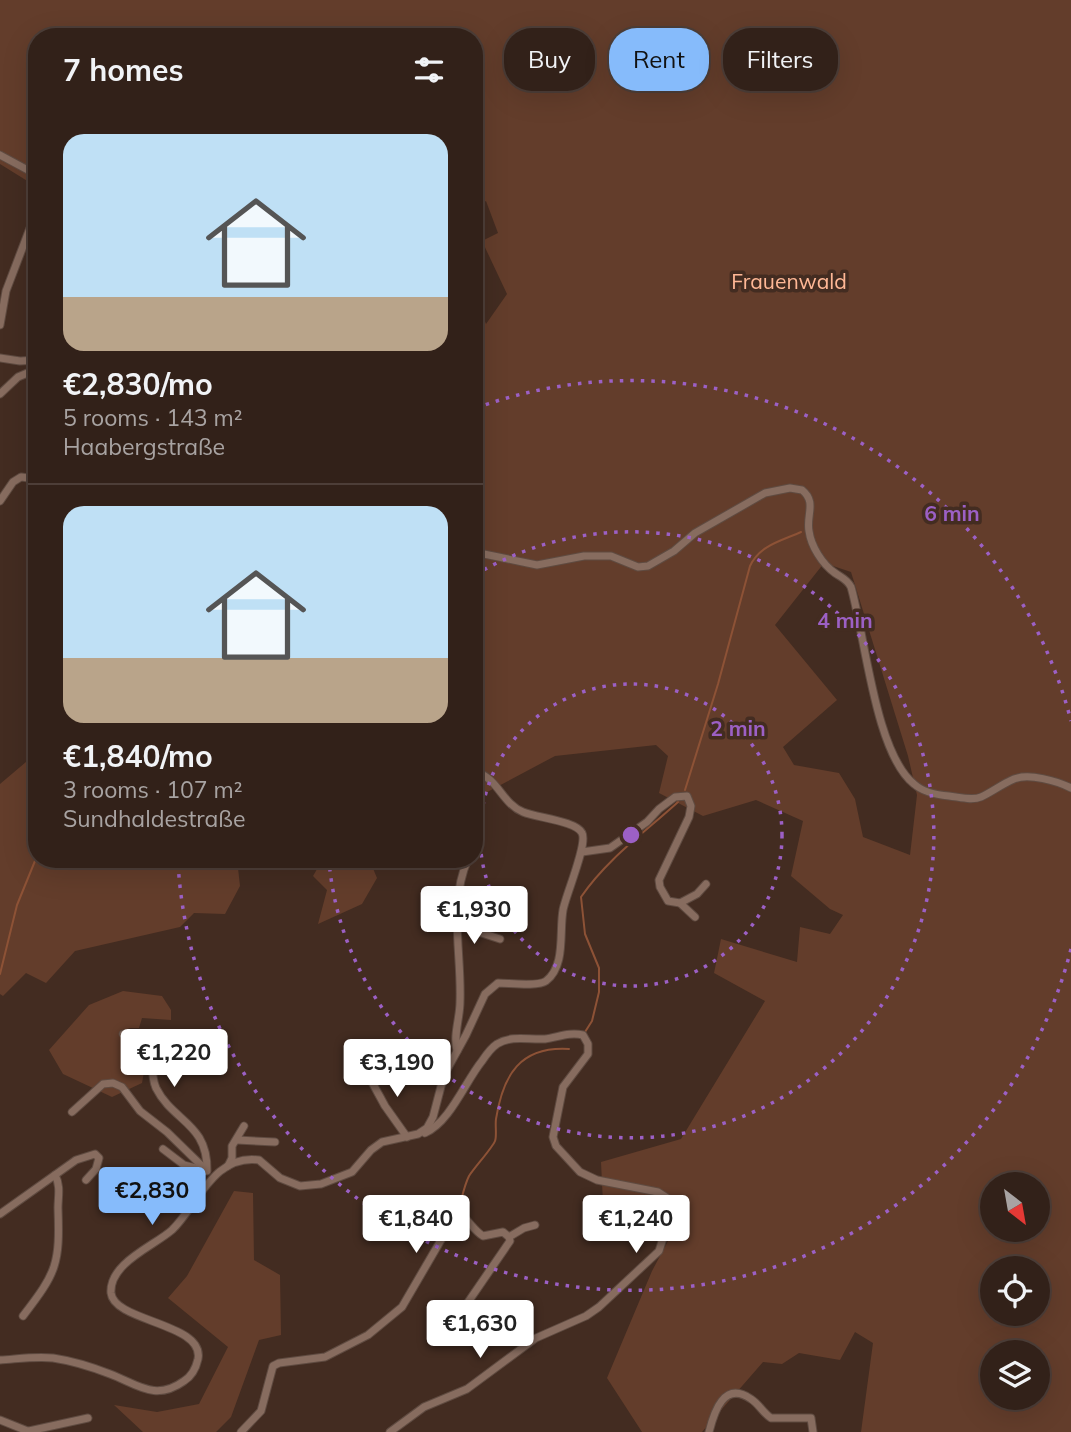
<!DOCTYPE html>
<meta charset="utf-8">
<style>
:root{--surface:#322119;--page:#3d2e26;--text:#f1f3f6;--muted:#a8a3a2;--line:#4d3e38;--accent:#86bbfb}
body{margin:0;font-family:Mulish,sans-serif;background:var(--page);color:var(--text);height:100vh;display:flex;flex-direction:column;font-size:26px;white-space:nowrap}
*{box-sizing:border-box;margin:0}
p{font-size:23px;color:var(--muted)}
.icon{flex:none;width:38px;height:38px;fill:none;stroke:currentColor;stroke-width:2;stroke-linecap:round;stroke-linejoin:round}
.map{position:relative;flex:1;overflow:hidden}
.drawer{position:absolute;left:28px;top:28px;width:455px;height:840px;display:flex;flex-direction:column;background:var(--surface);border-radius:28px;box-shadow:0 7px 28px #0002,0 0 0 2px var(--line)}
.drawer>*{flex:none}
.top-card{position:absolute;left:504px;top:28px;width:462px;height:63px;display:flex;gap:14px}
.needle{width:46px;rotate:149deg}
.tools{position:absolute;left:980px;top:1172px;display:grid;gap:14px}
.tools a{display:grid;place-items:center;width:70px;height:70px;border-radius:50%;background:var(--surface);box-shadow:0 7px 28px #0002,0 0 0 2px var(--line);font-size:35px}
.price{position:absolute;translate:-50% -60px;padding:0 16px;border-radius:7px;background:#fff;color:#222;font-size:23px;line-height:46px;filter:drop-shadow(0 2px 4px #0008)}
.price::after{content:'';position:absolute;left:50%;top:42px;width:21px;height:16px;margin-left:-10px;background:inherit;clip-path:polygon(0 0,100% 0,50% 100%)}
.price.selected{background:var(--accent);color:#111}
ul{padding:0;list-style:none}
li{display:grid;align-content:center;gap:14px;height:371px;padding:0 35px}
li+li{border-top:2px solid var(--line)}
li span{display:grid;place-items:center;height:217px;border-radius:21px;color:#555}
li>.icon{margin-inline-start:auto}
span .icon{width:126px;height:126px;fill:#fffc;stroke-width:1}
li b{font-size:30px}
h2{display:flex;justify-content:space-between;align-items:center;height:84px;padding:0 35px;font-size:30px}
.pill{padding:0 24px;border-radius:28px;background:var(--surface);box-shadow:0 7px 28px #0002,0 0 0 2px var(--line);font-size:24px;line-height:63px}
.pill.selected{background:var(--accent);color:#111}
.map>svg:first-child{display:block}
.green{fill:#633d2b;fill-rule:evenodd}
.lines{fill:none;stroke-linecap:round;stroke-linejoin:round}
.stream{stroke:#8d5236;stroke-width:2}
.street-casing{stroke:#5f4b41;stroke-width:9}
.street{stroke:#876c5f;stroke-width:7}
.ring{fill:none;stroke:#9c60c5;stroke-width:3.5;stroke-dasharray:3.5 7}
.labels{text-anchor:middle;stroke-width:7;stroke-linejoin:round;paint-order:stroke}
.park-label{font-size:21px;fill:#ffb896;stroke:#432c21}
.centre{fill:#9c60c5;stroke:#432c21;stroke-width:3.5}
.ring-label{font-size:21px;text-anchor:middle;font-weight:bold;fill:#9c60c5;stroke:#432c21;stroke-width:7;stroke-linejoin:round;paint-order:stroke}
</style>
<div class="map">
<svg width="1071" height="1432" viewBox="0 0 1071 1432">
<rect width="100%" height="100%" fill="#432c21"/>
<!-- green -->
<g class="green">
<path d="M0,0H1071V1432H861L873,1343L855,1332L840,1360L799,1353L782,1364L763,1362L702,1432H642L607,1378L652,1271L677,1224L660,1201L603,1203L601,1162L681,1139L765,1001L714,973L721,939L797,962L800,927L830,934L843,915L830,909L791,876L803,821L756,800L703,816L659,793L668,756L656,745L555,756L474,799V293L486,324L507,294L482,241L498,233L486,201L474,208V37H37V187L0,164ZM824,563L851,572L908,756L917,795L910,855L863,837L855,799L839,773L794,765L783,747L837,700L775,625ZM992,1185H1038V1230H992ZM992,1269H1038V1314H992ZM992,1353H1038V1398H992Z"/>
<path d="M37,747V859H237L240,886L225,914L194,913L180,927L75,951L46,983L26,973L3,996L0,994V784L26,762Z"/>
<path d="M323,859H369L377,878L362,904L318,924L327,890L313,876Z"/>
<path d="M123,991L162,996L171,1010V1020L142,1018L139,1028H127L145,1033L149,1044L142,1083L112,1097L63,1074L49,1050L89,1005Z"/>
<path d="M234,1191L253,1193L254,1260L280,1275L281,1335L259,1340L231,1417L216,1432H143L114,1405L157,1412L199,1404L228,1347L168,1298L187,1276Z"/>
</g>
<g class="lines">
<!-- stream -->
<g class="stream">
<path d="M685,790L718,684L750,566C760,545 781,541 801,532"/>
<path d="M0,974L17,905L37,856"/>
<path d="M585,1032L592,1021L599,992V968L585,934L581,897C607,859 644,833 678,802"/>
<path d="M459,1208C462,1198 464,1186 469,1176C474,1168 493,1147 495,1141C497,1136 495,1125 496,1119C503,1075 520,1046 569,1049"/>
</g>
<defs>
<g id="street">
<path d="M0,155L37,175"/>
<path d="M0,325L6,291L35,215"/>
<path d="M0,358L20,361L37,360"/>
<path d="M0,394L18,377L37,369"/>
<path d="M0,501L13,482L21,477L37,479"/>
<path d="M474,552L537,565L584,556H611L638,567L648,566L674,551L695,533L765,493L790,488L802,490C817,502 806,515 809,531C811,546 822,564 835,573C842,578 847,579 851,587C865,635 875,753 914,784C923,792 937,795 949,796C959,797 972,801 981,797C992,792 1002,784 1014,779C1029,773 1057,781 1071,788"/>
<path d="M582,852L610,848L647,822L659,809L675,797L687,796L691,806L689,817L659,880L660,887L668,901L680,903L695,917"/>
<path d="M338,859L358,862L384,859"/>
<path d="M680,903L697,894L706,884"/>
<path d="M457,925L500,939"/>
<path d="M123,1034L149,1039C155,1055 149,1072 156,1088C173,1122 208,1123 207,1171L184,1165L163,1149"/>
<path d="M457,1051C453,1035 460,1018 460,1002C462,954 448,904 468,859"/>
<path d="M367,1073L385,1106L407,1137"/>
<path d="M72,1112L103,1084L113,1083L122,1087L140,1111L167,1132L206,1170"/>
<path d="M237,1140L275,1142"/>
<path d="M228,1166L232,1158V1146L244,1126"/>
<path d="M0,1214L76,1160L95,1154L99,1158L96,1169L86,1180"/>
<path d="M509,1237L524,1228L535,1225"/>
<path d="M23,1316C57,1272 60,1264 58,1208C58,1197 61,1186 55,1175"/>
<path d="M0,1360C17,1359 36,1356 53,1358C73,1361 92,1367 110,1374C137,1384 155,1402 184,1381C192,1376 196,1368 198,1359C205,1323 114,1322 111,1293C109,1263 154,1246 172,1230C198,1205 213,1154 259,1160L280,1178L300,1186L321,1184L352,1172L371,1150L382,1142L418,1134L427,1128L433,1117L444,1075L466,1035L485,994L498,983C509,983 538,987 546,981C566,966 559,932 563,910C566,894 588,844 582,833C576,821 538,818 523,812C503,804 498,780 479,773L474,777"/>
<path d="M0,1420L30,1432"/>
<path d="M29,1431L88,1418"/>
<path d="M241,1432L261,1411L273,1366L279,1363L325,1357L368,1335L402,1307L455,1216L460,1214C469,1220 473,1230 483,1236L503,1232L509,1237L510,1241L451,1327"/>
<path d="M390,1432L424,1407L467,1389L536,1338L586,1316L599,1307L659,1251L669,1219L674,1211L675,1203L658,1192L597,1180L580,1172L556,1146L553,1137L563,1087L588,1054V1044L583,1035C569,1032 559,1037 545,1039C528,1040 512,1035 497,1044C491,1048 486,1055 482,1061C465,1082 450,1122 425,1133"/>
<path d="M709,1432C714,1412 724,1380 751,1399C759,1404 763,1413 771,1418H811L813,1432"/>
</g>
</defs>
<!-- street casing -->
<use href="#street" class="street-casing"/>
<!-- street -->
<use href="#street" class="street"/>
</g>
<!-- distance rings -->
<g class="ring">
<circle cx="631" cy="835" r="151"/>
<path d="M475 575A303 303 0 1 1 329 861"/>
<path d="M1071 949A454 454 0 0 1 178 863M476 408A454 454 0 0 1 1071 721"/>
</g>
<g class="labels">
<!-- park labels -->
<g class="park-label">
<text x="789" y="289">Frauenwald</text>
</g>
</g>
<circle cx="631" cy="835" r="10" class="centre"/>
<g class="ring-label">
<text x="952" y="521">6 min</text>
<text x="845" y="628">4 min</text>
<text x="738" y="736">2 min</text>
</g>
</svg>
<div class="tools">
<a><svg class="needle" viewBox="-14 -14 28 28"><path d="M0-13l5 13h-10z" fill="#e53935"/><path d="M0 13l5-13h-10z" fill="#a8a3a2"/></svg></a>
<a><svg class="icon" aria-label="locate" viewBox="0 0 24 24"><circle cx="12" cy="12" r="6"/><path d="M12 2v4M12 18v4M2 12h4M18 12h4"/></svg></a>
<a><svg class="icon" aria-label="layers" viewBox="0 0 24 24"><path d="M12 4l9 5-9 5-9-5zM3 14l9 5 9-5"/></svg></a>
</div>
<b class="price" style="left:474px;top:946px">€1,930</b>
<b class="price" style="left:174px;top:1089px">€1,220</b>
<b class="price" style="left:397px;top:1099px">€3,190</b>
<b class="price selected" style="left:152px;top:1227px">€2,830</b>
<b class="price" style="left:416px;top:1255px">€1,840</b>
<b class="price" style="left:636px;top:1255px">€1,240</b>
<b class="price" style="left:480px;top:1360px">€1,630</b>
<div class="top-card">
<a class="pill">Buy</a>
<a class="pill selected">Rent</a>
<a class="pill">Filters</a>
</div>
<section class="drawer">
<h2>7 homes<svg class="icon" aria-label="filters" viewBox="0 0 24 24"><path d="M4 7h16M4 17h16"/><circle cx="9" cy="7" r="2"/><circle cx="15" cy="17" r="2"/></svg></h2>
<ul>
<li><span style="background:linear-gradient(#bfe0f5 75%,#b9a48a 0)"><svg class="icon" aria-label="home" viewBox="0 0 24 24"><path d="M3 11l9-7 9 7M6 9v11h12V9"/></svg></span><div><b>€2,830/mo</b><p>5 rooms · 143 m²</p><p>Haabergstraße</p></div></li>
<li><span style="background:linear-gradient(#bfe0f5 70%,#b9a48a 0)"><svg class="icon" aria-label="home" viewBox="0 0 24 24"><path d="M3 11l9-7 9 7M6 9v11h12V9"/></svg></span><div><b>€1,840/mo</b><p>3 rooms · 107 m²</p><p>Sundhaldestraße</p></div></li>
</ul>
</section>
</div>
